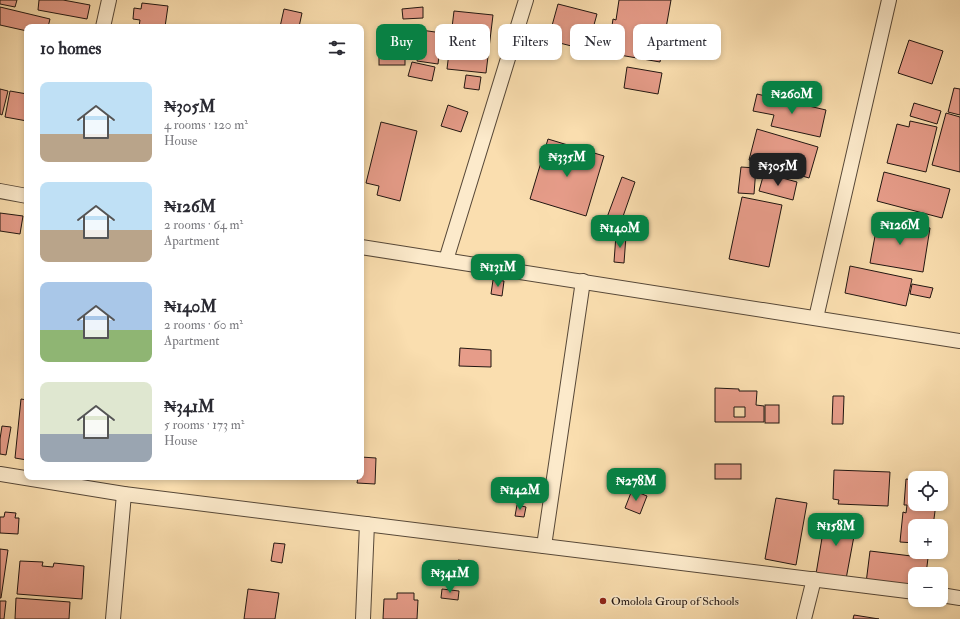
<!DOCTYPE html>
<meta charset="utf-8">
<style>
:root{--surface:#fff;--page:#f7f7f7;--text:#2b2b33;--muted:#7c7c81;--accent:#0b8043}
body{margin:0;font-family:"IM FELL Double Pica",serif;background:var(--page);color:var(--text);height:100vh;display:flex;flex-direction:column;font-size:15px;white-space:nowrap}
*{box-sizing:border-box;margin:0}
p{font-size:13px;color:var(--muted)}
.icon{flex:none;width:22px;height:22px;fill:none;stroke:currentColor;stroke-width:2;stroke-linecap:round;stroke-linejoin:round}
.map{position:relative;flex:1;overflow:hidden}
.details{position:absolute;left:24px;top:24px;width:340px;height:456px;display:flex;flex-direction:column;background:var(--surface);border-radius:8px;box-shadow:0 2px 6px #0003}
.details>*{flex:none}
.top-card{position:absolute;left:376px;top:24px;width:380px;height:36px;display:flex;gap:8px}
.controls{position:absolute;left:908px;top:471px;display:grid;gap:8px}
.controls a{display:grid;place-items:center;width:40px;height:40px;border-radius:8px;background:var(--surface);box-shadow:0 2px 6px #0003;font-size:20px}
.price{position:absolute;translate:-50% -34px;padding:0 9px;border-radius:8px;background:var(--accent);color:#fff;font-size:13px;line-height:26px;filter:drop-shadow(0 1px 2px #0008)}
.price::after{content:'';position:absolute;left:50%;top:24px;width:12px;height:9px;margin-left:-6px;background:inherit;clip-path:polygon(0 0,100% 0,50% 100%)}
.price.active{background:#222;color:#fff}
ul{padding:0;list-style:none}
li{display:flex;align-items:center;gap:12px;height:100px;padding:0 16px}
li span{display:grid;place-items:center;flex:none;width:112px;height:80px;border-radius:8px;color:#555}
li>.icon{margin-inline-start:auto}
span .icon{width:48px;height:48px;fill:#fffc;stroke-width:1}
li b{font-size:17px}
h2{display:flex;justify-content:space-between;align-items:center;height:48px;padding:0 16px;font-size:17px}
.pill{padding:0 14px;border-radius:8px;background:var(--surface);box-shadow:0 2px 6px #0003;font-size:14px;line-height:36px}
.pill.active{background:var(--accent);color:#fff}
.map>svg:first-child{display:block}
.building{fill:#e69c89;stroke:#211611;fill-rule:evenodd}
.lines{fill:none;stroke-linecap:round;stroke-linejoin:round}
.street-casing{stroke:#574838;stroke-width:16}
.street{stroke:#fceacb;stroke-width:14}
.poi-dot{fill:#8f2418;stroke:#fceacb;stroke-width:1.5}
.labels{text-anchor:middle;stroke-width:3;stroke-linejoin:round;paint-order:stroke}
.poi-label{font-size:12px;fill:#211611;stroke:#fceacb;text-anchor:start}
</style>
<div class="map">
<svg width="960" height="619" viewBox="0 0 960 619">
<rect width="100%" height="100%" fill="#fadeaf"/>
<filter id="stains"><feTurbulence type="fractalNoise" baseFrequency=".005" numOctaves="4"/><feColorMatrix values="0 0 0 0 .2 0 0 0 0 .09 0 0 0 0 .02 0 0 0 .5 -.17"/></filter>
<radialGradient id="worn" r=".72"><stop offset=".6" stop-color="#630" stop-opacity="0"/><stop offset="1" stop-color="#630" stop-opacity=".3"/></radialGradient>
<!-- building -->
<g class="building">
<path d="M0,0H17L15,7L0,4Z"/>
<path d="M39,0H63L90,5L87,19L38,10Z"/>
<path d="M619,0H671L660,62L608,53L613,19L616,20Z"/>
<path d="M142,3L168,6L165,27H139L140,20L133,19L134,8L141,9Z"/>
<path d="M558,4L597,14L587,50L548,40Z"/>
<path d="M0,7L50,19L48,27H27V31L0,25Z"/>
<path d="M423,7V18L403,19L402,9Z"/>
<path d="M284,9L302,13L299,27H280Z"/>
<path d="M454,11L493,15L486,73L447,69Z"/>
<path d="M421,30L442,33L438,64L417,61Z"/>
<path d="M909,40L943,51L932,84L898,73Z"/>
<rect x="379" y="50" width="26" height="15"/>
<path d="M412,62L435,67L432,81L408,76Z"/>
<path d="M627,67L662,73L658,94L624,88Z"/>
<path d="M466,75L481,77L479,90L464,88Z"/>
<path d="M954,88L960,89V115L948,112Z"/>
<path d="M0,89L8,91L2,115L0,114Z"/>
<path d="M10,91L27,94V121L5,117Z"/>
<path d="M757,94L826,110L820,137L771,126L774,115L753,111Z"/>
<path d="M914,103L941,111L937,124L910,116Z"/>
<path d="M448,105L468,112L461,132L441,126Z"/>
<path d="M946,113L960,117V172L932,165Z"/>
<path d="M910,121L937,127L926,172L887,163L897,124L909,127Z"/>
<path d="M381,122L417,131L400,201L377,195L379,186L366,183Z"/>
<path d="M757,129L818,147L809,178L749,160Z"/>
<path d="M548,139L604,156L586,216L530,199Z"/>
<path d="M741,167L756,168L754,194L738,193Z"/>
<path d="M884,172L950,189L942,218L877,201Z"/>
<path d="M764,173L797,182L793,200L759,191Z"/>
<path d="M622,177L635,182L620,225L606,220Z"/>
<path d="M742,197L782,205L769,267L729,259Z"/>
<path d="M0,213L23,216L20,234L0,231Z"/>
<path d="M878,220L930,228L923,272L870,263Z"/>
<path d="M616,235L626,236L624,263L614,262Z"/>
<path d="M850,266L912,279L906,306L845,293Z"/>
<path d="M493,280L504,281L502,296L491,294Z"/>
<path d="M912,284L933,288L930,298L910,294Z"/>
<path d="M460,348L491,350V367L459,366Z"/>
<path d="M715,388L739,389V391H757L756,405L764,406V422H715ZM734,407H745V417H734Z"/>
<path d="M833,396H844L843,424H832Z"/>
<path d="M21,399L27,400V460L15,458Z"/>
<rect x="765" y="405" width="14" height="18"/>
<path d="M2,426L11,427L6,455L0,454V439Z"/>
<path d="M361,457L376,458L375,484L357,483L358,477H361Z"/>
<rect x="715" y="464" width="26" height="15"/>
<path d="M834,470L890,472L888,506L838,504L839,500L833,499Z"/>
<path d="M906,479L915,480V504H936L933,526H915V543L900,542L903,512L906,513L907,505H904Z"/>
<path d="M632,490L647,496L640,514L625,508Z"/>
<path d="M776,498L807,503L796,565L765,559Z"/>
<path d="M517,505L526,507L524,517L515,516Z"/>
<path d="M5,512L16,513L15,518H19L18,534L0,533V517H4Z"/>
<path d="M826,514L857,520L846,579L816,574Z"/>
<path d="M274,543L285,544L282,563L271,561Z"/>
<path d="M0,549L8,550L1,598H0Z"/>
<path d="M870,551L928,558L926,574H915V589L866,583Z"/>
<path d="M458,560L475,562L474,576L456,574Z"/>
<path d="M20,561L43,562L42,566L53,567L54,563L84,566L82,599L17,594Z"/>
<path d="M248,589L279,593L275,619H244Z"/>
<path d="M442,589L459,591L458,600L441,598Z"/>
<path d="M397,593H414V600H418L417,619H383L384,599H397Z"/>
<path d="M16,598L70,602L69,619H15Z"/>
<path d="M0,601H6L4,619H0Z"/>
<path d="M854,615L879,619H853Z"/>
</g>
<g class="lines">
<defs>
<g id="street">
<path d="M103,27L109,0"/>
<path d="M0,191L27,196"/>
<path d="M361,247L960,341"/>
<path d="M446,260L526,0"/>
<path d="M816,318L889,0"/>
<path d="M0,474L124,494L915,592"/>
<path d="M544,546L583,281"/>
<path d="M941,595L960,598"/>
<path d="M113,619L124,494"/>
<path d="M363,619L367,524"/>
<path d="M804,619L814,579"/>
</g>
</defs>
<!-- street casing -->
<use href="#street" class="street-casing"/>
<!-- street -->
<use href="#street" class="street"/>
</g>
<!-- markers -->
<circle class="poi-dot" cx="603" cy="601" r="4"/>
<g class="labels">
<!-- poi labels -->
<g class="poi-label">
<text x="611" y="605">Omolola Group of Schools</text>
</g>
</g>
<rect width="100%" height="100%" filter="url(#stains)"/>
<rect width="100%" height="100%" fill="url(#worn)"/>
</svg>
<div class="controls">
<a><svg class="icon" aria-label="locate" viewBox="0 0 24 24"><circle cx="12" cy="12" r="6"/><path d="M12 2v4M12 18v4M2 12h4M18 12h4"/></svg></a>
<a>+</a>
<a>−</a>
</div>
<b class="price" style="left:792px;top:115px">₦260M</b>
<b class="price" style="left:567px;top:178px">₦335M</b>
<b class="price active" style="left:778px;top:187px">₦305M</b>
<b class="price" style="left:900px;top:246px">₦126M</b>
<b class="price" style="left:620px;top:249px">₦140M</b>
<b class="price" style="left:498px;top:288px">₦131M</b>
<b class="price" style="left:636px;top:502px">₦278M</b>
<b class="price" style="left:520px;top:511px">₦142M</b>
<b class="price" style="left:836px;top:547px">₦158M</b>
<b class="price" style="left:450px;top:594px">₦341M</b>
<div class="top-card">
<a class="pill active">Buy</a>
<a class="pill">Rent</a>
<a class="pill">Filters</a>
<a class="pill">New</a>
<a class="pill">Apartment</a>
</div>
<section class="details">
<h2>10 homes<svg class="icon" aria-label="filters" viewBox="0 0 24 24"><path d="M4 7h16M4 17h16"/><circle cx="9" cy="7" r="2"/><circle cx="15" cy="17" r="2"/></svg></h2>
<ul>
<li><span style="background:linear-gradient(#bfe0f5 65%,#b9a48a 0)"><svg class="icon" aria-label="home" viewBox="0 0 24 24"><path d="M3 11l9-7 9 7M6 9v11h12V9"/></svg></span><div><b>₦305M</b><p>4 rooms · 120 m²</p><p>House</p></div></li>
<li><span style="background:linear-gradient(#bfe0f5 60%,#b9a48a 0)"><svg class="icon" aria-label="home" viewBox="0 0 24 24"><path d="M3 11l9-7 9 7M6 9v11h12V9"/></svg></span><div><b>₦126M</b><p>2 rooms · 64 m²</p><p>Apartment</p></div></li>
<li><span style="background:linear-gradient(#a9c7e8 60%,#8fb573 0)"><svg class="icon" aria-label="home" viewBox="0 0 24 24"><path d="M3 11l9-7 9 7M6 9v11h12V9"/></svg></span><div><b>₦140M</b><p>2 rooms · 60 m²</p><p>Apartment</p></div></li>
<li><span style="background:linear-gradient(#dfe7d0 65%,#9aa5b1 0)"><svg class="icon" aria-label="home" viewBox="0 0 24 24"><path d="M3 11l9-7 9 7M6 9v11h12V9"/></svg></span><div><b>₦341M</b><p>5 rooms · 173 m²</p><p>House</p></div></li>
</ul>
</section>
</div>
